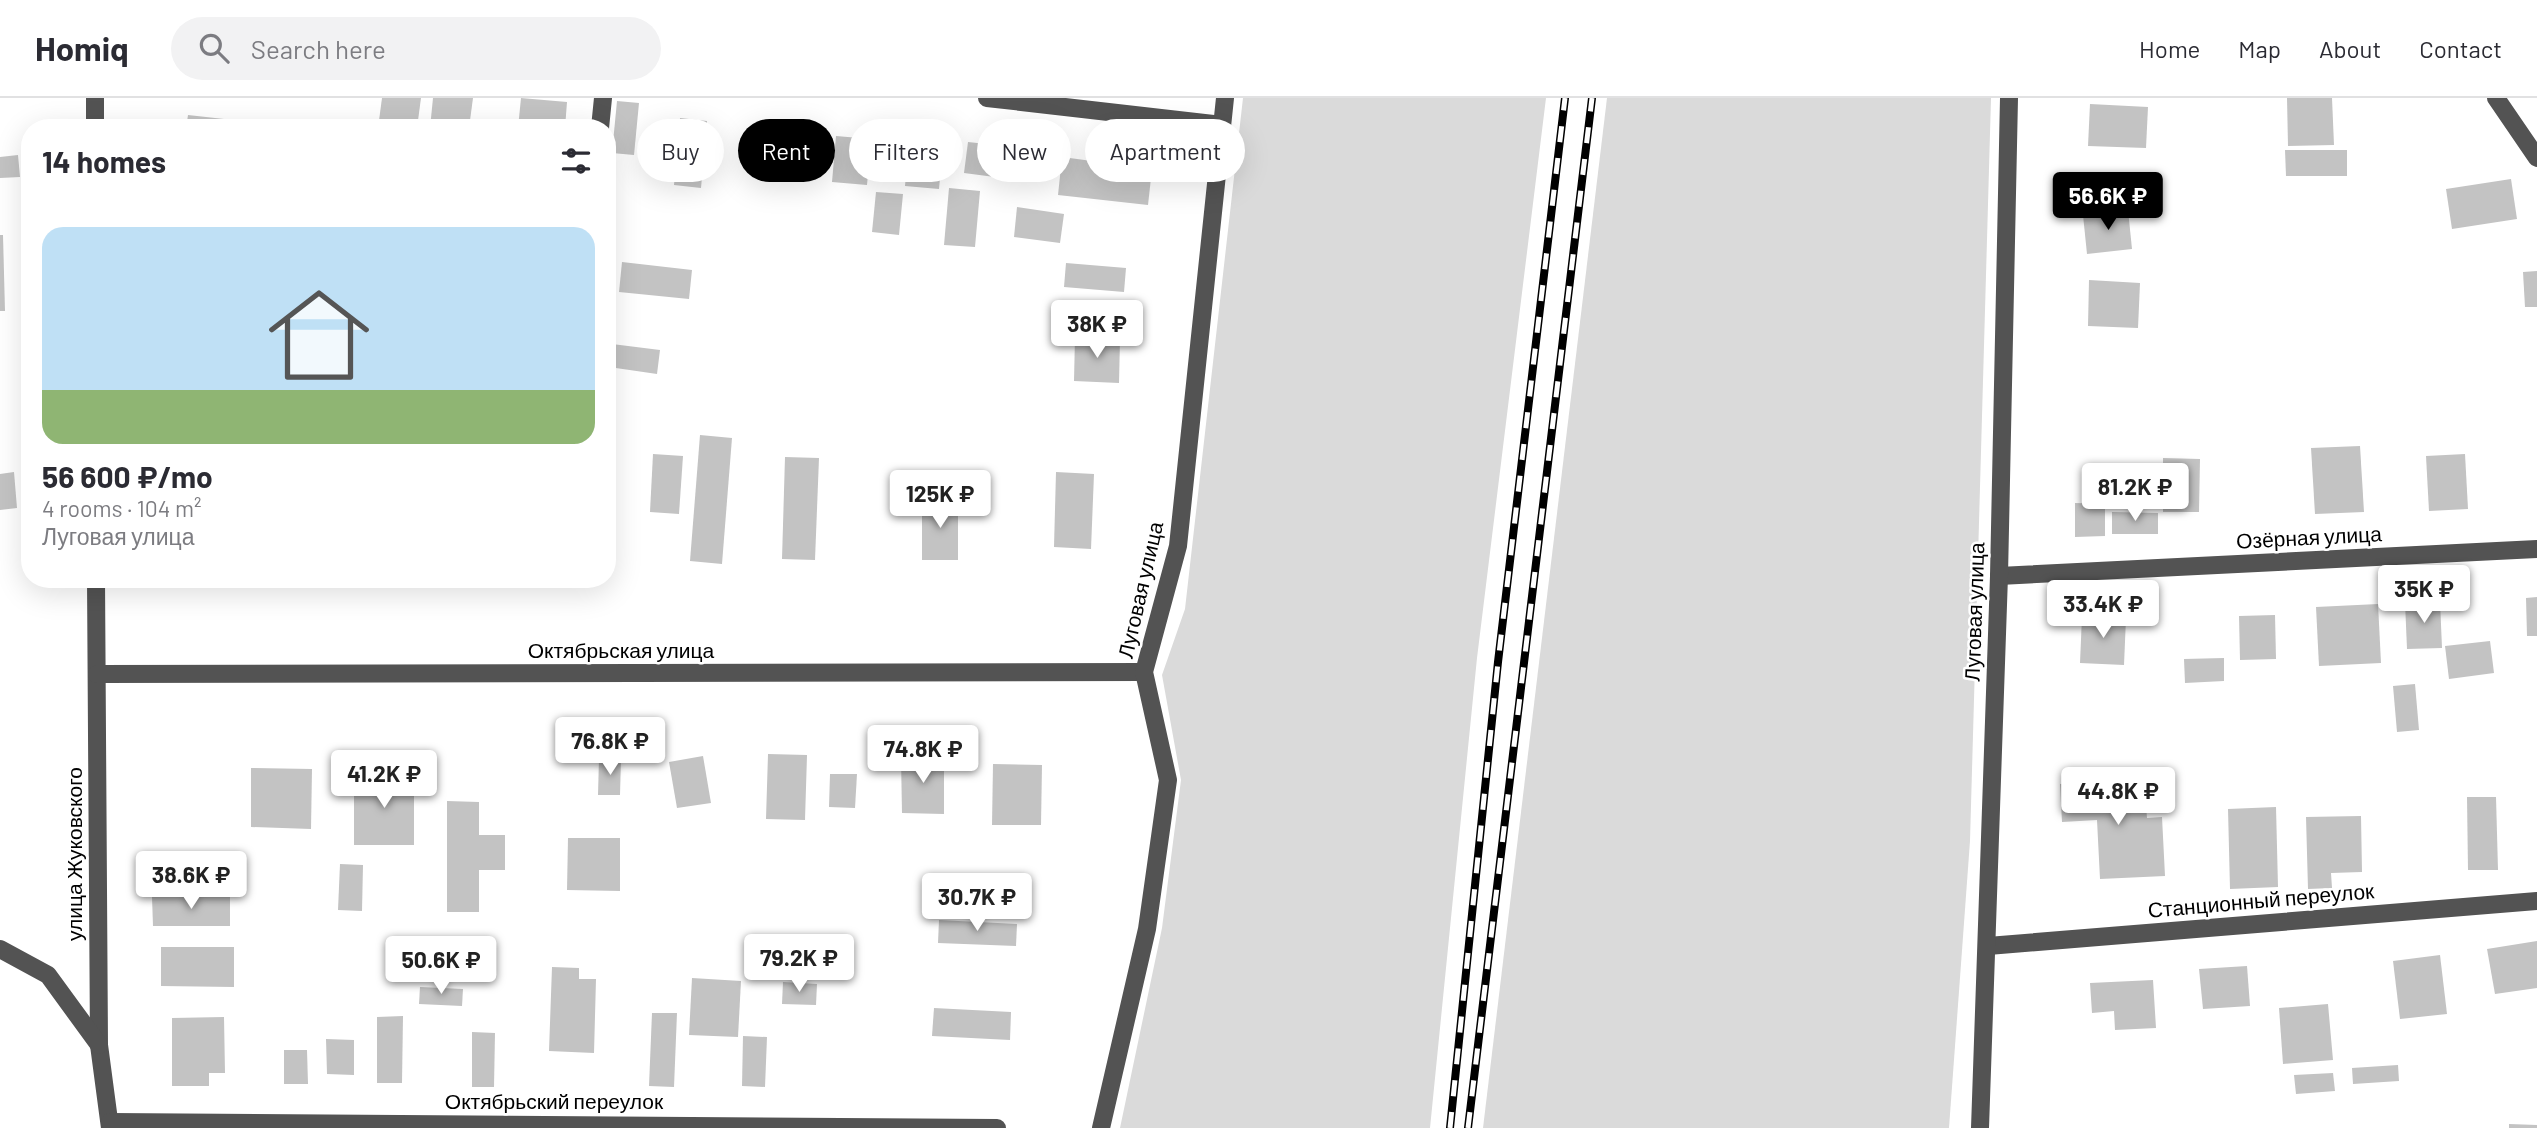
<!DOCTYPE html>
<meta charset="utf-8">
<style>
:root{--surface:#fff;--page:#f2f2f3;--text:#2b2b33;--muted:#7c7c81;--line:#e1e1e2;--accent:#000}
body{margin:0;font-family:Barlow,sans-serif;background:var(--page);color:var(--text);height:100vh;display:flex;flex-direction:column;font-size:26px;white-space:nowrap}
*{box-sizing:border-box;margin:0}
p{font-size:23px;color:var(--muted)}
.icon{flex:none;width:38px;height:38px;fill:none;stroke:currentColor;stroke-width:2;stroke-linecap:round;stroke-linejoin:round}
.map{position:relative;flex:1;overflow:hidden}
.side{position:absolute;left:21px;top:21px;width:595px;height:469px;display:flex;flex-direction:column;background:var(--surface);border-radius:28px;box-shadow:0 7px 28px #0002}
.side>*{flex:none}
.banner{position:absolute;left:637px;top:21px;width:665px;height:63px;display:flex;gap:14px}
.price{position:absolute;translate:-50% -60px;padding:0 16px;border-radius:7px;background:#fff;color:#222;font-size:23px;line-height:46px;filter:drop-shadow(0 2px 4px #0008)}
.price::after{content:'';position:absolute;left:50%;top:42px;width:21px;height:16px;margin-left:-10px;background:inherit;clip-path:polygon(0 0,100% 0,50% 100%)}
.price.current{background:var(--accent);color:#fff}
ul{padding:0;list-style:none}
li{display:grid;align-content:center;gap:14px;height:371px;padding:0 21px}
li span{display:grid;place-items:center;height:217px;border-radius:21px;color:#555}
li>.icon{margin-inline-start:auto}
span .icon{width:126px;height:126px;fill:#fffc;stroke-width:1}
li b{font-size:30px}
h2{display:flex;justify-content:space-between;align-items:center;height:84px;padding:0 21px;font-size:30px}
.tag{padding:0 24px;border-radius:32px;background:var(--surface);box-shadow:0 7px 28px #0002;font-size:24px;line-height:63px}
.tag.current{background:var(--accent);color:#fff}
header{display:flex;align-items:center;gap:42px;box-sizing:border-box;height:98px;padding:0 35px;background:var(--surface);border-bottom:2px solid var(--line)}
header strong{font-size:33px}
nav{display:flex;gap:38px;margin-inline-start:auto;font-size:24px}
.search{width:490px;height:63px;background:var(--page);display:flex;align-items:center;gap:18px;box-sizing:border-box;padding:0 24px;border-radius:38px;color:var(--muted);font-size:26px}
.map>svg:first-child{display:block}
.green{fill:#dadada}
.building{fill:#c3c3c3}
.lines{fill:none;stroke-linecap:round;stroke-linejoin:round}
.minor{stroke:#535353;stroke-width:18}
.rail-casing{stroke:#000;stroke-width:8}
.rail{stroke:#fff;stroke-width:5;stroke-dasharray:16;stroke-linecap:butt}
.labels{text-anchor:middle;stroke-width:5;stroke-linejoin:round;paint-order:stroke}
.street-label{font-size:21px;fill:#000;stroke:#fff}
</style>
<header>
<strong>Homiq</strong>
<div class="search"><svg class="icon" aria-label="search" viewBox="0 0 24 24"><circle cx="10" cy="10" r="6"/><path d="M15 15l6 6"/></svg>Search here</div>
<nav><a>Home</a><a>Map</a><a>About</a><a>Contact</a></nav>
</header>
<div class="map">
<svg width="2537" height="1030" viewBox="0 0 2537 1030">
<rect width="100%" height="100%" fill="#fff"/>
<!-- green -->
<g class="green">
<path d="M1243,0H1546L1477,560L1430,1030H1120L1162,830L1181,682L1162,577L1185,511Z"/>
<path d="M1607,0H1991L1970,743L1949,1030H1483Z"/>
</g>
<!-- building -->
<g class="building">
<path d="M382,0H421L417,30H378Z"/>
<path d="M433,0H473L469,30H430Z"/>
<path d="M521,0L567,4L565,30H518Z"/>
<path d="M2287,0H2332L2334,47L2288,48Z"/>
<path d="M617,3L639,5L634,57L612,55Z"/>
<path d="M2090,6L2148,9L2146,50L2088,48Z"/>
<path d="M188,17L233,22L232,30H186Z"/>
<path d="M680,20L707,23L701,90L674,87Z"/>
<path d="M762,30L794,32L791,76L759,73Z"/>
<path d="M836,38L871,41L867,87L832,84Z"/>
<path d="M909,44L943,46L939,91L905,88Z"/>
<path d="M968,44L1014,49L1010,81L964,75Z"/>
<path d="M2285,52H2347V78H2286Z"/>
<path d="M18,57L20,79L0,80V59Z"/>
<path d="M1062,59L1152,71L1148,107L1058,97Z"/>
<path d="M2511,81L2517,121L2452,131L2446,91Z"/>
<path d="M949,90L980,93L975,149L944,147Z"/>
<path d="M876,94L903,96L899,137L872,134Z"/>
<path d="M1017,109L1064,116L1060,145L1014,139Z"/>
<path d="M2128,112L2132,151L2087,156L2083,117Z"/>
<path d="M0,137H3L5,213H0Z"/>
<path d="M622,164L692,172L689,201L619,194Z"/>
<path d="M1066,165L1126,170L1124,194L1064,189Z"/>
<path d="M2537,173V209H2525L2523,174Z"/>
<path d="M2089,182L2140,185L2138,230L2088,228Z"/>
<path d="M1075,239L1120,241L1119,285L1074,283Z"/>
<path d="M612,246L660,252L657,276L609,269Z"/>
<path d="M700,337L732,340L722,466L690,463Z"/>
<path d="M2360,348L2364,414L2315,416L2311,350Z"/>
<path d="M653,356L683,358L679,416L650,414Z"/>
<path d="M2465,356L2468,411L2429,413L2426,358Z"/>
<path d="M785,359L819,360L815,462L782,461Z"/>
<path d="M2163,360L2200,361L2199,414H2163Z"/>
<path d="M14,374L17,410L0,412V376Z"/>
<path d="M1056,374L1094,376L1091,451L1054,449Z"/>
<path d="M922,401L958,402V462H922Z"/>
<path d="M2075,405L2105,406V438L2075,439Z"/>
<path d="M2112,414L2158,415V436H2112Z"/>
<path d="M2537,499V538H2527L2526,500Z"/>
<path d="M2440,503L2442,550L2407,551L2405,504Z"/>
<path d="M2378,506L2381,565L2319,568L2316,509Z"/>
<path d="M2275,517L2276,561L2240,562L2239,518Z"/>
<path d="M2082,518L2126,520L2124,567L2080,565Z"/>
<path d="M2490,543L2494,575L2449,581L2445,548Z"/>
<path d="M2224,560V583L2185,585L2184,561Z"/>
<path d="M2415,586L2419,632L2397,634L2393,588Z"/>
<path d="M768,656L807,657L805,722L766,721Z"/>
<path d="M703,658L711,705L677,710L669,664Z"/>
<path d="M901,659H944V716L902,715Z"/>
<path d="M599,661H621L620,697H598Z"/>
<path d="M993,666L1042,667L1041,727H992Z"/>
<path d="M251,670L312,671L311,731L251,729Z"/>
<path d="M830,676H857L855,710L829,709Z"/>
<rect x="354" y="677" width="60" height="70"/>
<path d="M2144,682L2147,720L2162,719L2165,778L2100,781L2097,722L2062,724L2060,686Z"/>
<path d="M2467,699H2496L2498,772H2468Z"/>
<path d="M447,703L479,704V737H505V772H479V814H447Z"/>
<path d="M2276,709L2278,789L2230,791L2228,711Z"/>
<path d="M2361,718L2362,774L2331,775L2332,790L2308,791L2306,719Z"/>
<path d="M568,740H620V793L567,792Z"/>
<path d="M340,766L363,767L362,813L338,812Z"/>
<path d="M230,798V828H153L152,799Z"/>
<path d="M939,822L1017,826L1016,848L938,845Z"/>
<path d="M2537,843V890L2495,896L2487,851Z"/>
<path d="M161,849H234V889L161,888Z"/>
<path d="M2440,857L2447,916L2400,921L2393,863Z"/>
<path d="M2247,868L2250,908L2203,911L2199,871Z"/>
<path d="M552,869L579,870V881H596L594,955L549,953Z"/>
<path d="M692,880L741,883L738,939L689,937Z"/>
<path d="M2153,882L2156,930L2115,932L2114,913L2092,915L2090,885Z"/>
<path d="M783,884L817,886L816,907L782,906Z"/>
<path d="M420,889L463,891L462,908L419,906Z"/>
<path d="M2328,906L2333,962L2283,966L2279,910Z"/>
<path d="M934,910L1011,914L1010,942L932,938Z"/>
<path d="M652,915H677L674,989L649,988Z"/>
<path d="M403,918L402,985H377V919Z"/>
<path d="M224,919L225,975H209V988H172V920Z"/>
<path d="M472,934L495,935L494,989H472Z"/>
<path d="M743,938L767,939L765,989L742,988Z"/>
<path d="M326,941L354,942V977L327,976Z"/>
<path d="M284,952H307L308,986H284Z"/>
<path d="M2398,967L2399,983L2353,986L2352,970Z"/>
<path d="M2333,975L2335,993L2296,996L2294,977Z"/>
<path d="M2509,1026L2537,1027V1030H2509Z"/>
</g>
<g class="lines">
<!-- minor -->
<g class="minor">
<path d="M95,0V30"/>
<path d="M987,0L1222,27"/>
<path d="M2496,0L2537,60"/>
<path d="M600,30L603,0"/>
<path d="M1999,478L2537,451"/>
<path d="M96,481L99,947L110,1030"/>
<path d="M97,576L1144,574"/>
<path d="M1988,848L2537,803"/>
<path d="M0,851L48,877L99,947"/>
<path d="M110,1024L997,1030"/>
<path d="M1101,1030L1147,831L1168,682L1144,574L1178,448L1225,0"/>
<path d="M1980,1030L1999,478L2009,0"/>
</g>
<defs>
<g id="rail">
<path d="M1450,1030L1498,564L1565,0"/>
<path d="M1468,1030L1592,0"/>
</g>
</defs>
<!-- rail casing -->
<use href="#rail" class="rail-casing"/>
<!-- rail -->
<use href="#rail" class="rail"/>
</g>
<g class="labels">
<!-- street labels -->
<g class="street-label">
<text transform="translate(2309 440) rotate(-3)" y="7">Озёрная улица</text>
<text transform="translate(1141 492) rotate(-77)" y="7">Луговая улица</text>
<text transform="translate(1975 514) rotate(-88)" y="7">Луговая улица</text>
<text x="621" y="560">Октябрьская улица</text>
<text transform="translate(75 756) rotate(-90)" y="7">улица Жуковского</text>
<text transform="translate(2261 803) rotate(-5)" y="7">Станционный переулок</text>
<text x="554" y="1011">Октябрьский переулок</text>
</g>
</g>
</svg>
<b class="price current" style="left:2108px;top:134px">56.6K ₽</b>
<b class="price" style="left:1097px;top:262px">38K ₽</b>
<b class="price" style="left:2135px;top:425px">81.2K ₽</b>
<b class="price" style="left:940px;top:432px">125K ₽</b>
<b class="price" style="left:2424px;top:527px">35K ₽</b>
<b class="price" style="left:2103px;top:542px">33.4K ₽</b>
<b class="price" style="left:610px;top:679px">76.8K ₽</b>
<b class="price" style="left:923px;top:687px">74.8K ₽</b>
<b class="price" style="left:384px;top:712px">41.2K ₽</b>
<b class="price" style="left:2118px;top:729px">44.8K ₽</b>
<b class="price" style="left:191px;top:813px">38.6K ₽</b>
<b class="price" style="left:977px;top:835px">30.7K ₽</b>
<b class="price" style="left:799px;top:896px">79.2K ₽</b>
<b class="price" style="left:441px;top:898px">50.6K ₽</b>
<div class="banner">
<a class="tag">Buy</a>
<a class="tag current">Rent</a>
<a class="tag">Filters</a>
<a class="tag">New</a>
<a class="tag">Apartment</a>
</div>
<section class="side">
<h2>14 homes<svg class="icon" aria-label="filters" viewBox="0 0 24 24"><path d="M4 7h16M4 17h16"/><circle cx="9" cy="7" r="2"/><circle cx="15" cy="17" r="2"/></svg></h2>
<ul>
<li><span style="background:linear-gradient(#bfe0f5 75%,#8fb573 0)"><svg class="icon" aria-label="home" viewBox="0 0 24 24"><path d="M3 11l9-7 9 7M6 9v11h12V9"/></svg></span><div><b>56 600 ₽/mo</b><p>4 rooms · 104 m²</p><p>Луговая улица</p></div></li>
</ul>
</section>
</div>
